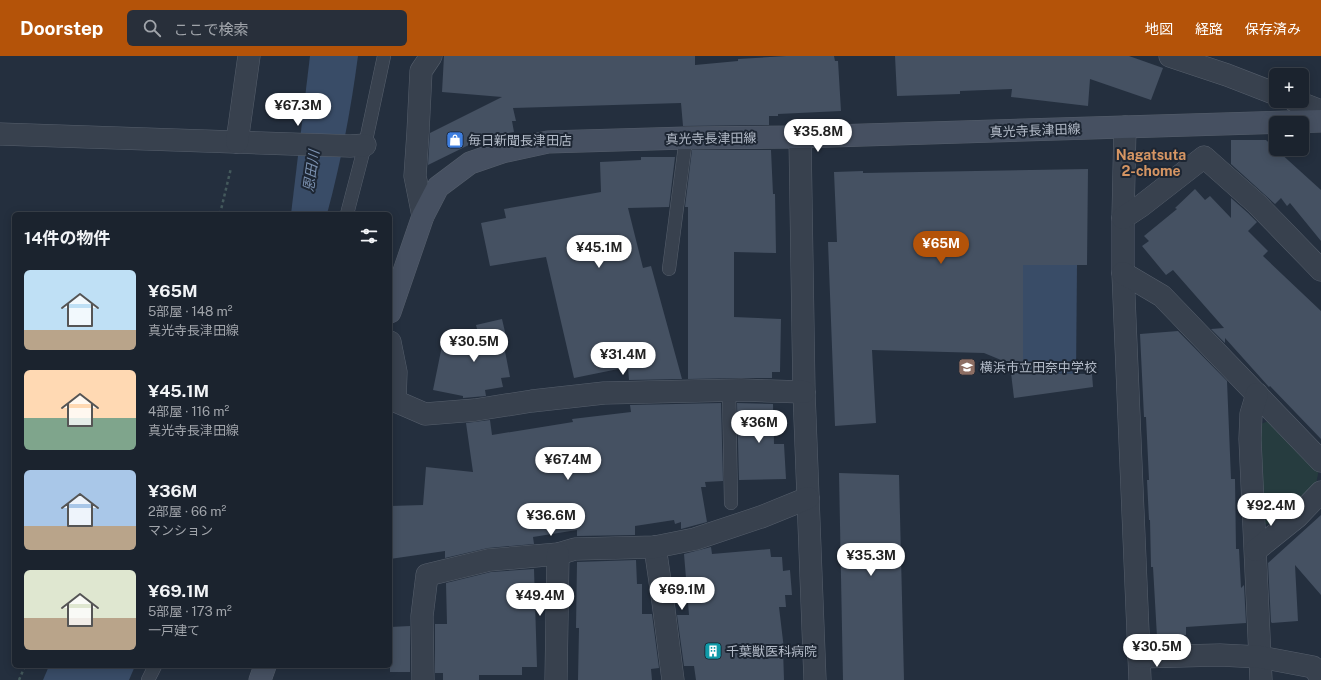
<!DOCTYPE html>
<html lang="ja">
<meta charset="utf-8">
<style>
:root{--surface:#1b232e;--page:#282f3a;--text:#f1f3f6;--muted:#a0a4aa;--line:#39404a;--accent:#b45309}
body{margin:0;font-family:"Public Sans","Noto Sans JP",sans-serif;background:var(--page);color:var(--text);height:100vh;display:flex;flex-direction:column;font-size:15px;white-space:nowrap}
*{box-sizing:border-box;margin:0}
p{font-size:13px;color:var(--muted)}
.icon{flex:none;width:22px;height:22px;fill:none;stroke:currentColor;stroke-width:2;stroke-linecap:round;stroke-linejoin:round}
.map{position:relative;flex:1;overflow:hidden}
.details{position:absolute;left:12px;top:156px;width:380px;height:456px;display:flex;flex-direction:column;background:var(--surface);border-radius:6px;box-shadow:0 2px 10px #0003,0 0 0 1px var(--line)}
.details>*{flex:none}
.buttons{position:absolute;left:1269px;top:12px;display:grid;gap:8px}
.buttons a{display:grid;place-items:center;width:40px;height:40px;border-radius:6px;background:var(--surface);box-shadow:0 2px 10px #0003,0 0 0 1px var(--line);font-size:20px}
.price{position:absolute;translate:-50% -34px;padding:0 9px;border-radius:14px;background:#fff;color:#222;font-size:13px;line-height:26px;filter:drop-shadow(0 1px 2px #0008)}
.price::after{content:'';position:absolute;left:50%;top:24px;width:12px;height:9px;margin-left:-6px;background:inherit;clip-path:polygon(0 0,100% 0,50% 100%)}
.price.active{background:var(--accent);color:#fff}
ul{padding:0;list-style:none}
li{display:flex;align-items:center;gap:12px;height:100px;padding:0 12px}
li span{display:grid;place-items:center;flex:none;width:112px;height:80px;border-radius:6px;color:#555}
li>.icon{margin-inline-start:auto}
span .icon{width:48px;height:48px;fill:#fffc;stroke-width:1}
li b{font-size:17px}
h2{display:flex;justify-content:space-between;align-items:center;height:48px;padding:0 12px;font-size:17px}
header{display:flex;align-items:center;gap:24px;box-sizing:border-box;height:56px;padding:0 20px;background:var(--accent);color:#fff}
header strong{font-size:19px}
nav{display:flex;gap:22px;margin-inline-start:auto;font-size:14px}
.search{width:280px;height:36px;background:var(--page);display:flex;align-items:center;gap:10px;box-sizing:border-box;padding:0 14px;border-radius:6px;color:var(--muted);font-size:15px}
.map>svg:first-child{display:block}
.green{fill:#263c3f}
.water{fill:#394c67}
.building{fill:#455162}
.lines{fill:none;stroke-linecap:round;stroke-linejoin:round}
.service-casing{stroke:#565f6c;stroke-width:14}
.minor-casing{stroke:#565f6c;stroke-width:23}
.secondary-casing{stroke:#565f6c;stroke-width:23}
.path{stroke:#44595c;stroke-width:2.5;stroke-dasharray:3 3;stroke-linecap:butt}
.service{stroke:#38414e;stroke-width:13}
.minor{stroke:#38414e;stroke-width:22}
.secondary{stroke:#465061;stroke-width:22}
.labels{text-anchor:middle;stroke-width:4;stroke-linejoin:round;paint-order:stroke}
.street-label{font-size:13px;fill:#b4bcc9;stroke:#1d2633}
.poi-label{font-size:13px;fill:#b4bcc9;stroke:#1d2633;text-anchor:start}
.neighbourhood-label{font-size:14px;font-weight:bold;fill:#d59563;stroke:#1d2633}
.water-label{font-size:14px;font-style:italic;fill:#7c92b1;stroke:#1d2633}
</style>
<header>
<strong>Doorstep</strong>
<div class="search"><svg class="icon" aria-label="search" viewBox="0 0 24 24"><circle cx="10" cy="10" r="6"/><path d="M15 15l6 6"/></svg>ここで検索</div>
<nav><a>地図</a><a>経路</a><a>保存済み</a></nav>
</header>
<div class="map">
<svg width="1321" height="624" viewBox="0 0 1321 624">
<rect width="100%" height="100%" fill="#242f3e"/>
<!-- green -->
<path class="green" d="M1271,364L1319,413L1316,428L1273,468H1264L1256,370Z"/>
<!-- water -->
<g class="water">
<path d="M310,0H358C351,53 341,106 327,158H291Z"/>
<path d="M1023,209H1077L1076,318L1023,317Z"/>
<path d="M49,610H135L129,624H43Z"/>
</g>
<!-- building -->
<g class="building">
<path d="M444,0H695V9L738,5V3L786,0H834L835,5H838L841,55L778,58V60H769V69L683,70L681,47L513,52L516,65H512L514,76L485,81L428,109L430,77L502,41L442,36Z"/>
<path d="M895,0H1129L1163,12L1151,44L1090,23L1088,50L1011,41L1012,33L960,35V38L897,40Z"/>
<path d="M1231,84H1266L1321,134V185L1290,147L1287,150L1281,142L1275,148L1231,108Z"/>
<path d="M692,94H771L773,138H775L776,197L734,196V261L781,263L780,316H772V322H741L688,323V151H685Z"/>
<path d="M641,101H675L669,151L628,152L643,212L651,210L682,323L629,324L628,311L574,322L546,201L490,210L481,167L506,162L504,153L601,136L600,106L641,104Z"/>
<path d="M1088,113L1087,209H1023V313L984,297L872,294L876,367L835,370L828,186H837L834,116L863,115V117Z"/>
<path d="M1195,133L1205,144L1210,140L1231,162V142L1248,157L1257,166L1248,175L1268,195L1263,200L1321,255V383L1270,330L1269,331L1225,282V287L1211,273L1224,272L1173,214L1166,219L1142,190L1149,185L1144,180L1177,153L1175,152Z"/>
<path d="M502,263L508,289L504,290L510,321L501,322L503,331L485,334L486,340L463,342V340L433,334L444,280L481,288L476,269Z"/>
<path d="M1178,275L1227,325L1231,423H1235L1236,493H1239L1241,532L1244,529L1246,567L1186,571V579L1157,581L1153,511H1151L1150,464H1149L1147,424H1149L1146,361H1144L1140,278Z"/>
<path d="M1011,317L1092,318L1093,331L1014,342Z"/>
<path d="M721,347L723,425L705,426L706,431H701L707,466L681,473V466L675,468L674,464L635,470V479L577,480V474L533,481L534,488L488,492L445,502V495L390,503V450L423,449L426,411L473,416L466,367L490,364L492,379L573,366L572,363L631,356L630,349Z"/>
<path d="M737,347L773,348L774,388H784L786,423L739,424Z"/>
<path d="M839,417L899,419L904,624H843Z"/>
<path d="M1321,459V539L1295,509L1298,565L1272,567L1271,566L1268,507Z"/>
<path d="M711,491L712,498L770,493L771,501H782L783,515L790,514L792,539H785L786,551H779L784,593H783L784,624H696L694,610H684L677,559H689L684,498Z"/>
<path d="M636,504L637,528H642V558H652L659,612L651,613L652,624H578L579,572H576L577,506Z"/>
<path d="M534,513L537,611H522V619H479V624H443V617H435V568H447L446,527L491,516Z"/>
<path d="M410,570V616H390V571Z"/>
</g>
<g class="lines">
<defs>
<g id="service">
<path d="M347,158L365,89L384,0"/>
<path d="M669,213L686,82"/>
<path d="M729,334L731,447"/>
<path d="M148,624L155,610"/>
</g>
<g id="minor">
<path d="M1170,0L1227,19L1276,38"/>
<path d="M1295,45L1321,55"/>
<path d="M1125,71L1123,162V217L1140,624"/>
<path d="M0,78L350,90L365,89"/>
<path d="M800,81L804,336L815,624"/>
<path d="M237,86L249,0"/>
<path d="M423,160L415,120L418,76L421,15L431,0"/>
<path d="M1123,162L1141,150L1204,101L1257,148L1321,214"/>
<path d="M1123,217L1162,240L1321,405"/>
<path d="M390,286L396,316L395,345L425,358L475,354L532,345L604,337L741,334L804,336"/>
<path d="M1257,338L1251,358L1250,383L1261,624"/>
<path d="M655,491L663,546L673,624"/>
<path d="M1256,494L1297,461L1321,436"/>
<path d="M1139,601L1220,599L1260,601L1313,611L1321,621"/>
<path d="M423,624L422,560L427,519L489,504L558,498L575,493L655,491L695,483L761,461L808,442"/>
<path d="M556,624L558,498"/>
</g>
<g id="secondary">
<path d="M390,256L423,160L438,131L470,107L502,96L548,86L686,82L800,81L1321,65"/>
<path d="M260,624L265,610"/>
</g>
</defs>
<!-- service casing -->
<use href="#service" class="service-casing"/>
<!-- minor casing -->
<use href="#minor" class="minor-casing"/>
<!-- secondary casing -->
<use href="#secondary" class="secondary-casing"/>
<!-- path -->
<g class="path">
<path d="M220,158L231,112"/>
<path d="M19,624L25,610"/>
</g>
<!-- service -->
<use href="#service" class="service"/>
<!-- minor -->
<use href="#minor" class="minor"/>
<!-- secondary -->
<use href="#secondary" class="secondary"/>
</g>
<!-- icons -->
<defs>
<symbol id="shop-square" viewBox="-11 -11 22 22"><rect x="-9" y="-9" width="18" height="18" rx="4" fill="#3f7fe0" stroke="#1d2633"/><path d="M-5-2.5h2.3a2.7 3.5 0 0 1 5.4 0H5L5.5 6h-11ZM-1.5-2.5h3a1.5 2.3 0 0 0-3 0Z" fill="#fff"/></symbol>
<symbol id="school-square" viewBox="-11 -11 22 22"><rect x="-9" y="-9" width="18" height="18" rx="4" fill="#8d6e63" stroke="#1d2633"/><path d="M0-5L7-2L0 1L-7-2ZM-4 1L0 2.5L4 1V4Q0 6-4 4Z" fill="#fff"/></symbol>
<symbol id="building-square" viewBox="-11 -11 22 22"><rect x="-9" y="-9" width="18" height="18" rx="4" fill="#0f9aa8" stroke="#1d2633"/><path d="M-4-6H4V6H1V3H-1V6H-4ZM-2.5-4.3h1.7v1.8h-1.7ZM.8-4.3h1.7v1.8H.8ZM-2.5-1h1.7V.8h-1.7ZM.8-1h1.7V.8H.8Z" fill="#fff"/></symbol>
</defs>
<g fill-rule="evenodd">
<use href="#shop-square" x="445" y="74" width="20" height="20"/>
<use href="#school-square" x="957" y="301" width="20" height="20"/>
<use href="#building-square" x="703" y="585" width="20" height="20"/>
</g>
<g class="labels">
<!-- street labels -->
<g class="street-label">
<text transform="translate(1035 74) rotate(-2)" y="5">真光寺長津田線</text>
<text transform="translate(711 82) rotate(-1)" y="5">真光寺長津田線</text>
</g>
<!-- poi labels -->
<g class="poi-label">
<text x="468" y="89">毎日新聞長津田店</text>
<text x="980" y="316">横浜市立田奈中学校</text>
<text x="726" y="600">千葉獣医科病院</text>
</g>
<!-- neighbourhood labels -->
<g class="neighbourhood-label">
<text x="1151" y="104">Nagatsuta<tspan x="1151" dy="16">2-chome</tspan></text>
</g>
<!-- water labels -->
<g class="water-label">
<text transform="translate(311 115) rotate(-82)" y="5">恩田川</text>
</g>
</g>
</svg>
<div class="buttons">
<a>+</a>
<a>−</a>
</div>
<b class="price" style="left:298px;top:71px">¥67.3M</b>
<b class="price" style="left:818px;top:97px">¥35.8M</b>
<b class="price active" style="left:941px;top:209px">¥65M</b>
<b class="price" style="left:599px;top:213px">¥45.1M</b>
<b class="price" style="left:474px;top:307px">¥30.5M</b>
<b class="price" style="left:623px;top:320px">¥31.4M</b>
<b class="price" style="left:759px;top:388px">¥36M</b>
<b class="price" style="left:568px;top:425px">¥67.4M</b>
<b class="price" style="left:1271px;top:471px">¥92.4M</b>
<b class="price" style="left:551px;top:481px">¥36.6M</b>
<b class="price" style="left:871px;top:521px">¥35.3M</b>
<b class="price" style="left:682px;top:555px">¥69.1M</b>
<b class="price" style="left:540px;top:561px">¥49.4M</b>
<b class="price" style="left:1157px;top:612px">¥30.5M</b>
<section class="details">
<h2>14件の物件<svg class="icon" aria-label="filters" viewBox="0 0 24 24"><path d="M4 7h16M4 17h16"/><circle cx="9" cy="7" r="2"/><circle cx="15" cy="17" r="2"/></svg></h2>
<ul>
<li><span style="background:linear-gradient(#bfe0f5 75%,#b9a48a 0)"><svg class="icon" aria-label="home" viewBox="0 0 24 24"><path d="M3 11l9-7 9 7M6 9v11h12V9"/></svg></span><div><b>¥65M</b><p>5部屋 · 148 m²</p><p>真光寺長津田線</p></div></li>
<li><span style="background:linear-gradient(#ffd9b3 60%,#7fa58c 0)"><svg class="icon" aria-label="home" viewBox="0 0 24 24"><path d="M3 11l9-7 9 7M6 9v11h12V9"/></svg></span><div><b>¥45.1M</b><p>4部屋 · 116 m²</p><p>真光寺長津田線</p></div></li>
<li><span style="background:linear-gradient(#a9c7e8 70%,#b9a48a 0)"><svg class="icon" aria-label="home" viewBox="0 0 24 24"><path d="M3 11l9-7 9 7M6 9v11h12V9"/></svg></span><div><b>¥36M</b><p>2部屋 · 66 m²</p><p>マンション</p></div></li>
<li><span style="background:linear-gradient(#dfe7d0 60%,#b9a48a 0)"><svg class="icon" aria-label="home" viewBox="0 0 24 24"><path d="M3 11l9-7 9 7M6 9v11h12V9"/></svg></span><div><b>¥69.1M</b><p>5部屋 · 173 m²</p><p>一戸建て</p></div></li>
</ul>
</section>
</div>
